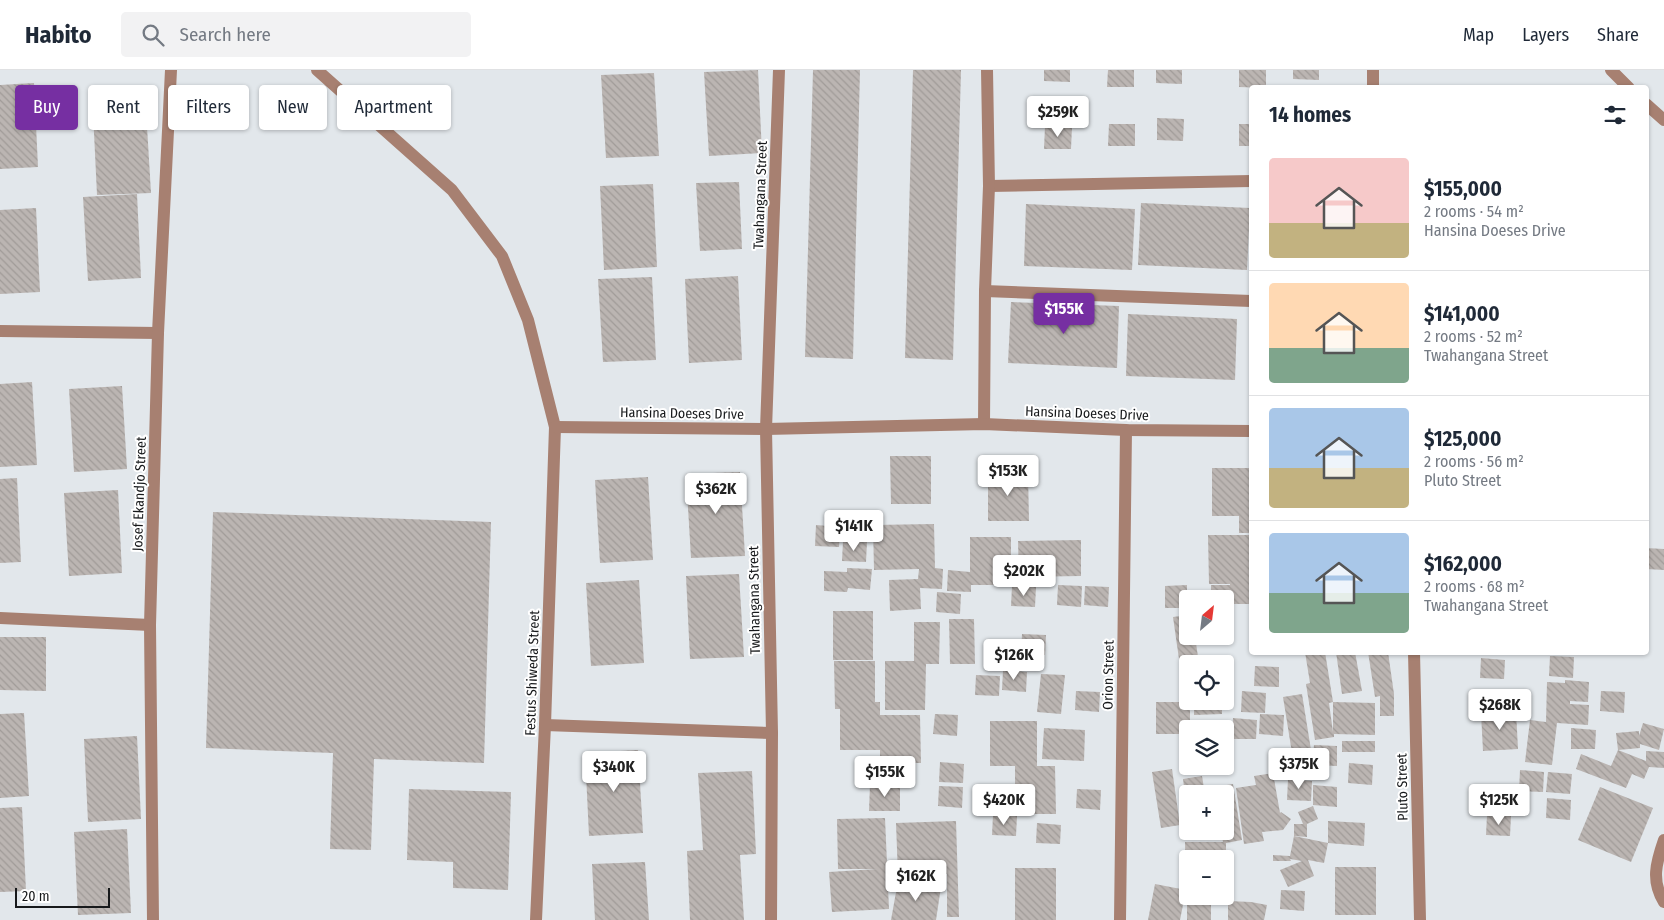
<!DOCTYPE html>
<meta charset="utf-8">
<style>
:root{--surface:#fff;--page:#f2f2f3;--text:#1f2937;--muted:#747a83;--line:#e0e1e3;--accent:#762fa2}
body{margin:0;font-family:"Fira Sans Condensed",sans-serif;background:var(--page);color:var(--text);height:100vh;display:flex;flex-direction:column;font-size:19px;white-space:nowrap}
*{box-sizing:border-box;margin:0}
p{font-size:16px;color:var(--muted)}
.icon{flex:none;width:28px;height:28px;fill:none;stroke:currentColor;stroke-width:2;stroke-linecap:round;stroke-linejoin:round}
.map{position:relative;flex:1;overflow:hidden}
.sheet{position:absolute;left:1249px;top:15px;width:400px;height:570px;display:flex;flex-direction:column;background:var(--surface);border-radius:5px;box-shadow:0 1px 4px #0004}
.sheet>*{flex:none}
.banner{position:absolute;left:15px;top:15px;width:475px;height:45px;display:flex;gap:10px}
.needle{width:32px;rotate:28deg}
.controls{position:absolute;left:1179px;top:520px;display:grid;gap:10px}
.controls a{display:grid;place-items:center;width:55px;height:55px;border-radius:5px;background:var(--surface);box-shadow:0 1px 4px #0004;font-size:25px}
.scale{position:absolute;left:15px;bottom:12px;width:95px;box-sizing:border-box;padding-left:5px;border:2px solid #17191b;border-top:0;font-size:14px;line-height:18px;white-space:nowrap;color:#17191b;-webkit-text-stroke:4px #fff;paint-order:stroke}
.price{position:absolute;translate:-50% -42px;padding:0 11px;border-radius:5px;background:#fff;color:#222;font-size:16px;line-height:32px;filter:drop-shadow(0 1px 2px #0008)}
.price::after{content:'';position:absolute;left:50%;top:30px;width:15px;height:11px;margin-left:-8px;background:inherit;clip-path:polygon(0 0,100% 0,50% 100%)}
.price.current{background:var(--accent);color:#fff}
ul{padding:0;list-style:none}
li{display:flex;align-items:center;gap:15px;height:125px;padding:0 20px}
li+li{border-top:1px solid var(--line)}
li span{display:grid;place-items:center;flex:none;width:140px;height:100px;border-radius:5px;color:#555}
li>.icon{margin-inline-start:auto}
span .icon{width:60px;height:60px;fill:#fffc;stroke-width:1}
li b{font-size:21px}
h2{display:flex;justify-content:space-between;align-items:center;height:60px;padding:0 20px;font-size:21px}
.tag{padding:0 18px;border-radius:5px;background:var(--surface);box-shadow:0 1px 4px #0004;font-size:18px;line-height:45px}
.tag.current{background:var(--accent);color:#fff}
header{display:flex;align-items:center;gap:30px;box-sizing:border-box;height:70px;padding:0 25px;background:var(--surface);border-bottom:1px solid var(--line)}
header strong{font-size:24px}
nav{display:flex;gap:28px;margin-inline-start:auto;font-size:18px}
.search{width:350px;height:45px;background:var(--page);display:flex;align-items:center;gap:12px;box-sizing:border-box;padding:0 18px;border-radius:5px;color:var(--muted);font-size:19px}
.map>svg:first-child{display:block}
.building{fill:url(#building-back-hatch)}
.lines{fill:none;stroke-linecap:round;stroke-linejoin:round}
.service{stroke:#a78071;stroke-width:12}
.minor{stroke:#a78071;stroke-width:12}
.tertiary{stroke:#a78071;stroke-width:12}
.labels{text-anchor:middle;stroke-width:4;stroke-linejoin:round;paint-order:stroke}
.street-label{font-size:14px;fill:#17191b;stroke:#fff}
</style>
<header>
<strong>Habito</strong>
<div class="search"><svg class="icon" aria-label="search" viewBox="0 0 24 24"><circle cx="10" cy="10" r="6"/><path d="M15 15l6 6"/></svg>Search here</div>
<nav><a>Map</a><a>Layers</a><a>Share</a></nav>
</header>
<div class="map">
<svg width="1664" height="850" viewBox="0 0 1664 850">
<defs>
<pattern id="building-back-hatch" width="6" height="6" patternUnits="userSpaceOnUse" patternTransform="scale(1.25)"><rect width="6" height="6" fill="#bbb5b2"/><path d="M-1 5l2 2M0 0l6 6M5-1l2 2" fill="none" stroke="#a09b98"/></pattern>
</defs>
<rect width="100%" height="100%" fill="#e2e7eb"/>
<!-- building -->
<g class="building">
<path d="M758,0L762,83L709,86L704,2Z"/>
<path d="M813,0H860L853,289L805,287Z"/>
<path d="M913,0H961L953,290L905,288Z"/>
<path d="M1044,0H1070V12L1044,11Z"/>
<path d="M1108,0H1134V17H1107Z"/>
<path d="M1156,0H1182V14L1156,13Z"/>
<path d="M1239,0H1266V18L1239,17Z"/>
<path d="M1293,0H1319V10L1293,9Z"/>
<path d="M654,3L659,86L606,88L601,5Z"/>
<path d="M34,13L38,97L0,99V15Z"/>
<path d="M146,40L151,123L97,125L93,42Z"/>
<path d="M1157,48L1184,49L1183,71L1157,70Z"/>
<path d="M1109,54H1135V76H1108Z"/>
<rect x="1239" y="54" width="12" height="22"/>
<path d="M1045,56L1072,57L1071,79H1044Z"/>
<path d="M739,112L742,179L700,181L696,113Z"/>
<path d="M653,114L657,197L604,200L600,116Z"/>
<path d="M137,124L141,208L88,211L83,127Z"/>
<path d="M1141,133L1250,138L1247,200L1138,195Z"/>
<path d="M1026,134L1135,139L1132,200L1024,196Z"/>
<path d="M36,138L40,222L0,224V140Z"/>
<path d="M738,206L742,290L689,293L685,209Z"/>
<path d="M652,207L656,290L603,292L598,209Z"/>
<path d="M1011,232L1119,236L1117,298L1008,293Z"/>
<path d="M1128,244L1237,249L1235,310L1126,306Z"/>
<path d="M32,312L37,395L0,397V314Z"/>
<path d="M122,316L127,399L74,402L69,319Z"/>
<path d="M890,386H931V434H891Z"/>
<path d="M1212,398H1251V463H1239V446H1212Z"/>
<path d="M740,402L745,486L691,488L686,404Z"/>
<path d="M988,403H1028L1029,451H988Z"/>
<path d="M648,407L653,490L600,493L595,410Z"/>
<path d="M17,408L21,492L0,493V409Z"/>
<path d="M118,420L122,503L69,506L64,423Z"/>
<path d="M213,442L491,452L484,693L374,689L371,780L330,779L333,683L206,678Z"/>
<path d="M934,454L935,498L943,499L942,519L920,518L921,539L890,541L889,510L918,509L919,499L874,500L873,455Z"/>
<path d="M816,455L840,457L839,477L815,476Z"/>
<path d="M1208,465H1249V512H1251V534H1233V537H1225V529H1191V520H1211V515H1230V514H1209Z"/>
<path d="M970,467H1011V515H971V522L947,521L948,500L970,502Z"/>
<path d="M1081,470V506L1019,507L1018,471Z"/>
<path d="M843,471L867,472L866,492L842,491Z"/>
<path d="M1646,478L1664,479V500L1646,499Z"/>
<path d="M847,498L872,499L870,520L848,518L847,522L824,521V501L847,502Z"/>
<path d="M739,504L744,587L690,589L686,506Z"/>
<path d="M639,510L644,593L591,596L586,513Z"/>
<path d="M1058,515L1082,516L1081,537L1057,535Z"/>
<path d="M1187,515V538H1165V516Z"/>
<path d="M1012,516L1036,517L1035,537L1011,536Z"/>
<path d="M1085,516L1109,517L1108,537L1084,535Z"/>
<path d="M937,522L961,524L960,544L936,542Z"/>
<rect x="833" y="541" width="40" height="49"/>
<path d="M1188,545V566H1195L1199,594H1188V602L1181,603L1173,547Z"/>
<path d="M949,549H974L975,594H950Z"/>
<path d="M914,552H940L939,594H926L925,640H885V591H914Z"/>
<path d="M1022,564L1046,565L1045,585L1021,584Z"/>
<path d="M0,567H46V621L0,620Z"/>
<path d="M1305,582H1325L1333,632L1329,633L1333,662V632L1375,633V665L1334,664V667L1315,670L1306,614L1310,613Z"/>
<path d="M1336,582H1355L1362,621L1342,624Z"/>
<path d="M1368,582H1388L1394,624V646H1380V626L1375,627Z"/>
<path d="M1550,586L1574,587L1573,608L1549,606Z"/>
<path d="M1481,588L1505,590L1504,609L1480,608Z"/>
<path d="M834,591H875V632H880V645H920L921,693H880V680H840V639H835Z"/>
<path d="M1255,596L1279,597V617L1254,616Z"/>
<path d="M1003,600L1027,602L1026,622L1002,620Z"/>
<path d="M1041,604L1065,605L1061,644L1037,642Z"/>
<path d="M976,605L1000,606L999,626L975,625Z"/>
<path d="M1565,610L1589,612L1588,632L1570,631V634L1589,635L1588,655L1557,653L1552,695L1525,692L1530,650L1546,652L1547,612L1565,613Z"/>
<path d="M1493,619L1517,621L1516,641L1492,639Z"/>
<path d="M1076,621L1100,622L1099,642L1075,640Z"/>
<path d="M1242,621L1266,623L1265,643L1241,642Z"/>
<path d="M1601,621L1625,622L1624,643L1600,641Z"/>
<path d="M1302,624L1311,680L1292,683L1283,627Z"/>
<path d="M1194,631H1222V644L1194,645Z"/>
<path d="M1156,632H1190V659H1188V664H1156Z"/>
<path d="M1516,641L1518,679L1483,681L1481,643Z"/>
<path d="M24,643L29,726L0,728V644Z"/>
<path d="M935,644L958,645L957,666L933,664Z"/>
<path d="M1260,644L1284,645L1283,666L1259,664Z"/>
<path d="M1233,648L1257,650L1256,669H1232Z"/>
<path d="M990,651H1037V696H1055L1056,744H1015V696H990Z"/>
<path d="M1643,653L1664,659L1659,680L1640,674V678L1618,680L1616,663L1639,661V666Z"/>
<path d="M1044,658L1085,660L1084,691L1042,689Z"/>
<path d="M1571,658L1596,660L1595,679H1571Z"/>
<path d="M137,666L141,749L88,752L84,669Z"/>
<rect x="1342" y="671" width="33" height="11"/>
<path d="M1314,675L1337,676V696L1312,695Z"/>
<path d="M638,680L643,763L589,766L585,683Z"/>
<path d="M1618,680L1646,691V681L1664,682V698L1649,697L1644,709L1632,704L1626,718L1576,699L1581,684L1611,696Z"/>
<path d="M940,692L964,694L963,713L939,712Z"/>
<path d="M1349,693L1373,695L1372,715L1348,713Z"/>
<rect x="1188" y="696" width="28" height="7"/>
<path d="M1172,699L1180,755L1161,758L1152,702Z"/>
<path d="M1520,700L1544,702L1543,722L1519,721Z"/>
<path d="M752,701L756,784L740,785L744,850H690L687,781L703,780L698,703Z"/>
<path d="M1548,702L1572,704L1570,724L1546,722Z"/>
<path d="M1273,703L1280,743L1281,742L1291,749L1283,760L1262,762L1264,771L1244,774L1236,718L1256,715L1254,706Z"/>
<path d="M1202,706L1205,724H1188L1186,733L1183,709Z"/>
<path d="M1288,709L1312,711L1311,731L1287,730Z"/>
<path d="M870,714H900V741H869Z"/>
<path d="M1233,714L1242,770L1226,773V789H1188V820H1186L1185,772H1223L1221,761H1225V724H1215L1214,717Z"/>
<path d="M1313,715L1337,717V737L1313,735Z"/>
<path d="M939,716L963,717L962,738L938,736Z"/>
<path d="M1600,717L1653,738L1631,792L1578,770Z"/>
<path d="M409,719L511,722L508,820L453,818V792L407,790Z"/>
<path d="M1077,719L1101,720L1100,740L1076,738Z"/>
<path d="M1547,728L1571,730L1570,750L1546,748Z"/>
<path d="M1313,736L1318,749L1307,754V767L1294,766V754H1303L1298,742Z"/>
<path d="M22,737L26,821L0,822V738Z"/>
<path d="M993,745L1017,746L1016,766L992,765Z"/>
<path d="M1487,745L1511,746L1510,766L1486,765Z"/>
<path d="M885,748L889,839L832,842L829,802L877,799H838L837,749Z"/>
<path d="M956,751L959,847H947V804L898,806L896,753Z"/>
<path d="M1328,751L1365,753L1364,776L1328,773L1324,793L1308,790L1314,806L1288,817L1280,800L1302,791L1290,789L1291,791H1273V785L1290,786L1294,766L1328,773Z"/>
<path d="M1037,753L1061,755L1060,774L1036,773Z"/>
<path d="M127,759L131,843L78,845L74,762Z"/>
<path d="M1191,761H1212V762L1191,766Z"/>
<path d="M645,792L649,850H595L592,794Z"/>
<rect x="1335" y="797" width="41" height="48"/>
<rect x="1015" y="798" width="41" height="52"/>
<path d="M898,811L941,817L936,850H891Z"/>
<path d="M1155,814L1186,820L1180,850H1148Z"/>
<path d="M1281,820L1305,821L1304,841L1280,839Z"/>
<path d="M1228,831L1251,832L1267,835L1264,850H1228Z"/>
<rect x="1187" y="835" width="24" height="15"/>
</g>
<g class="lines">
<!-- service -->
<g class="service">
<path d="M989,116L1251,111"/>
<path d="M985,221L1251,231"/>
<path d="M984,354L985,221L989,116L987,0"/>
<path d="M545,655L772,663"/>
</g>
<!-- minor -->
<g class="minor">
<path d="M317,0L452,120L502,186L528,250L555,357L545,655L536,850"/>
<path d="M1373,0V18"/>
<path d="M0,261L158,263"/>
<path d="M555,357L766,359L984,354L1126,360L1251,361"/>
<path d="M0,548L150,555"/>
<path d="M1414,582L1420,850"/>
<path d="M1664,770C1656,793 1651,811 1664,832"/>
<path d="M153,850L150,555L158,263L171,0"/>
<path d="M771,850L772,663L766,359L779,0"/>
<path d="M1120,850L1126,360"/>
</g>
<!-- tertiary -->
<g class="tertiary">
<path d="M1611,0L1629,18"/>
<path d="M1646,34L1664,50"/>
</g>
</g>
<g class="labels">
<!-- street labels -->
<g class="street-label">
<text transform="translate(760 125) rotate(-88)" y="5">Twahangana Street</text>
<text transform="translate(682 343) rotate(1)" y="5">Hansina Doeses Drive</text>
<text transform="translate(1087 343) rotate(2)" y="5">Hansina Doeses Drive</text>
<text transform="translate(139 424) rotate(-88)" y="5">Josef Ekandjo Street</text>
<text transform="translate(754 530) rotate(-91)" y="5">Twahangana Street</text>
<text transform="translate(532 603) rotate(-88)" y="5">Festus Shiweda Street</text>
<text transform="translate(1108 605) rotate(-89)" y="5">Orion Street</text>
<text transform="translate(1402 717) rotate(-91)" y="5">Pluto Street</text>
</g>
</g>
</svg>
<div class="controls">
<a><svg class="needle" viewBox="-14 -14 28 28"><path d="M0-13l5 13h-10z" fill="#e53935"/><path d="M0 13l5-13h-10z" fill="#747a83"/></svg></a>
<a><svg class="icon" aria-label="locate" viewBox="0 0 24 24"><circle cx="12" cy="12" r="6"/><path d="M12 2v4M12 18v4M2 12h4M18 12h4"/></svg></a>
<a><svg class="icon" aria-label="layers" viewBox="0 0 24 24"><path d="M12 4l9 5-9 5-9-5zM3 14l9 5 9-5"/></svg></a>
<a>+</a>
<a>−</a>
</div>
<div class="scale">20 m</div>
<b class="price" style="left:1058px;top:68px">$259K</b>
<b class="price current" style="left:1064px;top:265px">$155K</b>
<b class="price" style="left:1008px;top:427px">$153K</b>
<b class="price" style="left:716px;top:445px">$362K</b>
<b class="price" style="left:854px;top:482px">$141K</b>
<b class="price" style="left:1024px;top:527px">$202K</b>
<b class="price" style="left:1014px;top:611px">$126K</b>
<b class="price" style="left:1500px;top:661px">$268K</b>
<b class="price" style="left:1299px;top:720px">$375K</b>
<b class="price" style="left:614px;top:723px">$340K</b>
<b class="price" style="left:885px;top:728px">$155K</b>
<b class="price" style="left:1004px;top:756px">$420K</b>
<b class="price" style="left:1499px;top:756px">$125K</b>
<b class="price" style="left:916px;top:832px">$162K</b>
<div class="banner">
<a class="tag current">Buy</a>
<a class="tag">Rent</a>
<a class="tag">Filters</a>
<a class="tag">New</a>
<a class="tag">Apartment</a>
</div>
<section class="sheet">
<h2>14 homes<svg class="icon" aria-label="filters" viewBox="0 0 24 24"><path d="M4 7h16M4 17h16"/><circle cx="9" cy="7" r="2"/><circle cx="15" cy="17" r="2"/></svg></h2>
<ul>
<li><span style="background:linear-gradient(#f6c9c9 65%,#c2b280 0)"><svg class="icon" aria-label="home" viewBox="0 0 24 24"><path d="M3 11l9-7 9 7M6 9v11h12V9"/></svg></span><div><b>$155,000</b><p>2 rooms · 54 m²</p><p>Hansina Doeses Drive</p></div></li>
<li><span style="background:linear-gradient(#ffd9b3 65%,#7fa58c 0)"><svg class="icon" aria-label="home" viewBox="0 0 24 24"><path d="M3 11l9-7 9 7M6 9v11h12V9"/></svg></span><div><b>$141,000</b><p>2 rooms · 52 m²</p><p>Twahangana Street</p></div></li>
<li><span style="background:linear-gradient(#a9c7e8 60%,#c2b280 0)"><svg class="icon" aria-label="home" viewBox="0 0 24 24"><path d="M3 11l9-7 9 7M6 9v11h12V9"/></svg></span><div><b>$125,000</b><p>2 rooms · 56 m²</p><p>Pluto Street</p></div></li>
<li><span style="background:linear-gradient(#a9c7e8 60%,#7fa58c 0)"><svg class="icon" aria-label="home" viewBox="0 0 24 24"><path d="M3 11l9-7 9 7M6 9v11h12V9"/></svg></span><div><b>$162,000</b><p>2 rooms · 68 m²</p><p>Twahangana Street</p></div></li>
</ul>
</section>
</div>
